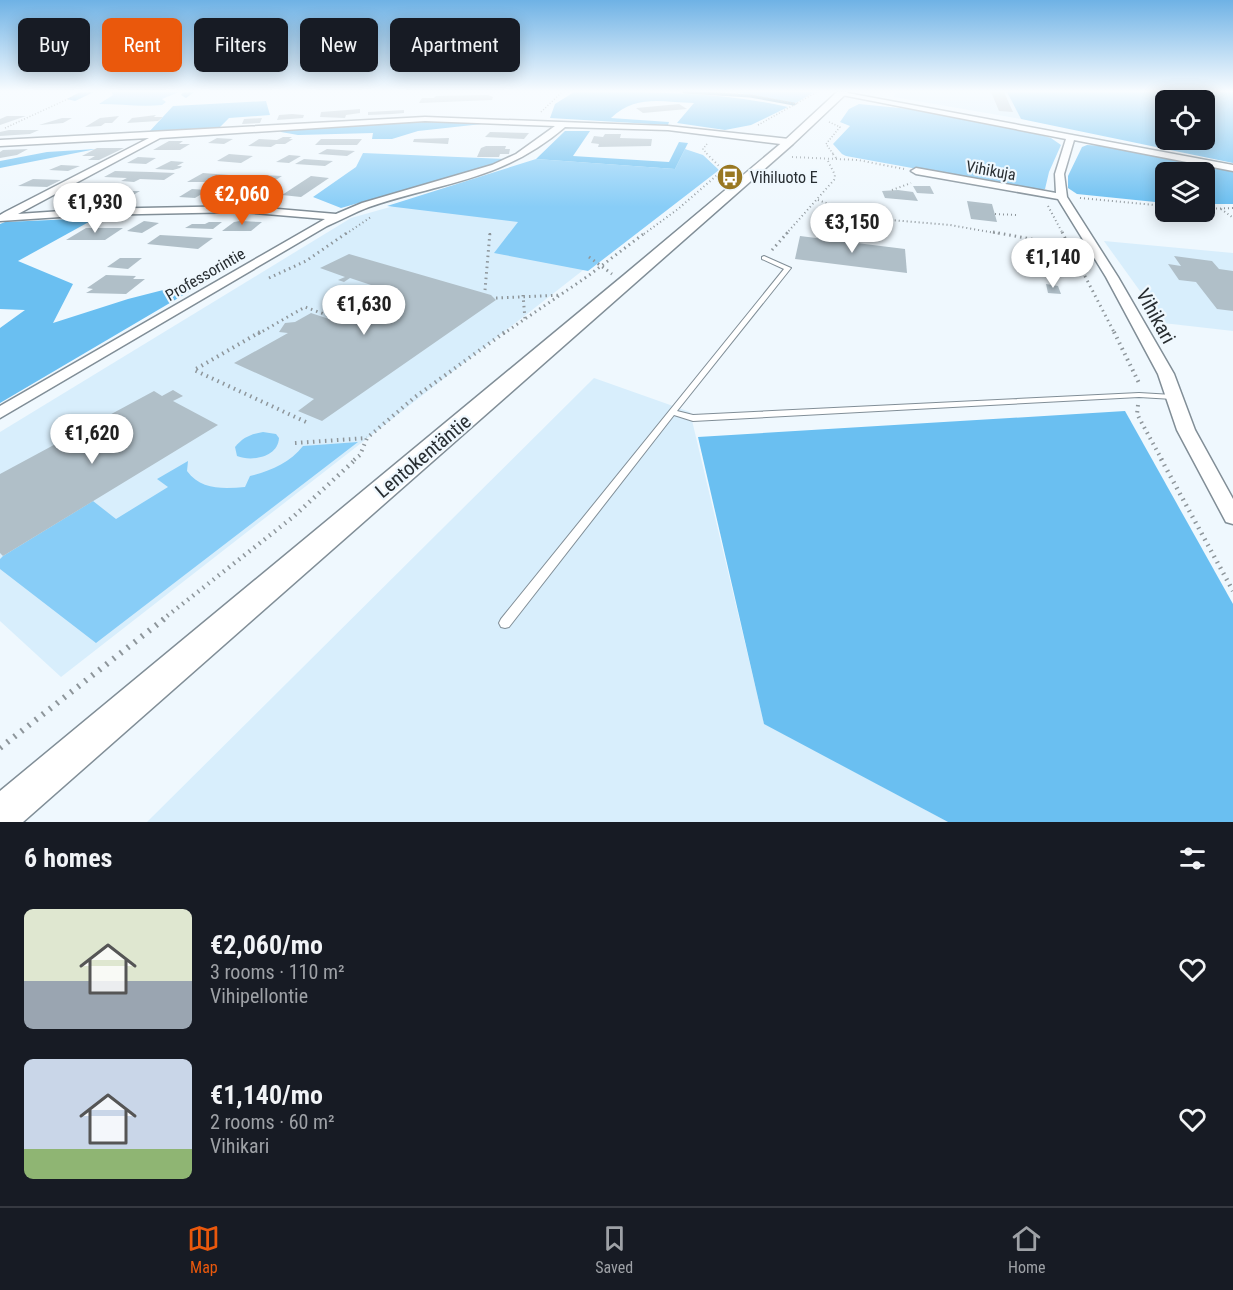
<!DOCTYPE html>
<meta charset="utf-8">
<style>
:root{--surface:#171b24;--page:#20242c;--text:#f1f3f6;--muted:#9ea1a6;--line:#363941;--accent:#ea580c}
body{margin:0;font-family:"Roboto Condensed",sans-serif;background:var(--page);color:var(--text);height:100vh;display:flex;flex-direction:column;font-size:22px;white-space:nowrap}
*{box-sizing:border-box;margin:0}
p{font-size:20px;color:var(--muted)}
.icon{flex:none;width:33px;height:33px;fill:none;stroke:currentColor;stroke-width:2;stroke-linecap:round;stroke-linejoin:round}
.map{position:relative;height:822px;overflow:hidden}
.details{display:flex;flex-direction:column;background:var(--surface);flex:1}
.details>*{flex:none}
.guide{position:absolute;left:18px;top:18px;width:600px;height:54px;display:flex;gap:12px}
.buttons{position:absolute;left:1155px;top:90px;display:grid;gap:12px}
.buttons a{display:grid;place-items:center;width:60px;height:60px;border-radius:9px;background:var(--surface);box-shadow:0 3px 15px #0003;font-size:30px}
.price{position:absolute;translate:-50% -51px;padding:0 14px;border-radius:21px;background:#fff;color:#222;font-size:20px;line-height:39px;filter:drop-shadow(0 2px 3px #0008)}
.price::after{content:'';position:absolute;left:50%;top:36px;width:18px;height:14px;margin-left:-9px;background:inherit;clip-path:polygon(0 0,100% 0,50% 100%)}
.price.current{background:var(--accent);color:#fff}
ul{padding:0;list-style:none}
li{display:flex;align-items:center;gap:18px;height:150px;padding:0 24px}
li span{display:grid;place-items:center;flex:none;width:168px;height:120px;border-radius:9px;color:#555}
li>.icon{margin-inline-start:auto}
span .icon{width:72px;height:72px;fill:#fffc;stroke-width:1}
li b{font-size:26px}
h2{display:flex;justify-content:space-between;align-items:center;height:72px;padding:0 24px;font-size:26px}
.pill{padding:0 21px;border-radius:9px;background:var(--surface);box-shadow:0 3px 15px #0003;font-size:21px;line-height:54px}
.pill.current{background:var(--accent);color:#fff}
.tab-bar{display:flex;justify-content:space-around;align-items:center;height:84px;border-top:2px solid var(--line);background:var(--surface);font-size:16px;color:var(--muted)}
.tab-bar a{display:grid;justify-items:center;gap:3px}
.tab-bar .current{color:var(--accent)}
.map>svg:first-child{display:block}
.built{fill:#d8eefc}
.green{fill:#88cdf7}
.forest{fill:#6abff1;fill-rule:evenodd}
.lines{fill:none;stroke-linecap:round;stroke-linejoin:round}
.stream{stroke:#4b88ac;stroke-width:3}
.canal{fill:#5aafe0;fill-rule:evenodd}
.building{fill:#b0bfc8}
.service-casing{stroke:#818e97;stroke-width:2}
.minor-casing{stroke:#818e97;stroke-width:3}
.secondary-casing{stroke:#818e97;stroke-width:3}
.path-far5{stroke:#8e969b;stroke-width:1.5;stroke-dasharray:1 2;stroke-linecap:butt}
.path-far4{stroke:#8e969b;stroke-width:2;stroke-dasharray:1 3;stroke-linecap:butt}
.path-far3{stroke:#8e969b;stroke-width:3;stroke-dasharray:1.5 4;stroke-linecap:butt}
.path-far2{stroke:#8e969b;stroke-width:4;stroke-dasharray:1.5 4.5;stroke-linecap:butt}
.path-far1{stroke:#8e969b;stroke-width:4.5;stroke-dasharray:1.5 5;stroke-linecap:butt}
.path{stroke:#8e969b;stroke-width:6;stroke-dasharray:2 7;stroke-linecap:butt}
.service{fill:#fff;fill-rule:evenodd}
.minor{fill:#fff;fill-rule:evenodd}
.secondary{fill:#fff;fill-rule:evenodd}
.labels{text-anchor:middle;stroke-width:4.5;stroke-linejoin:round;paint-order:stroke}
.far-street-label{font-size:16px;fill:#282e32;stroke:#eff8fe}
.far-poi-label{font-size:16px;fill:#282e32;stroke:#eff8fe;text-anchor:start}
.street-label{font-size:20px;fill:#282e32;stroke:#eff8fe}
</style>
<div class="map">
<svg width="1233" height="822" viewBox="0 0 1233 822">
<rect width="100%" height="100%" fill="#eff8fe"/>
<!-- built -->
<g class="built">
<path d="M896,92H1007L1021,119L894,97Z"/>
<path d="M422,198L537,205L591,264L61,677L0,621V432L351,218Z"/>
<path d="M1104,241L1233,253V331L1163,323Z"/>
<path d="M594,378L690,412L764,723L948,822H147Z"/>
</g>
<!-- green -->
<g class="green">
<path d="M111,92H179L162,99L166,102L162,105C140,107 121,104 99,104L113,95Z"/>
<path d="M734,92H814L796,103Z"/>
<path d="M859,104L910,109L1034,133L1051,138L1061,145L1049,172L1045,189L1039,191L846,156L842,154L833,144L850,126L840,122L849,109Z"/>
<path d="M685,149L703,155L719,170L588,271L494,253L518,222L387,206L536,159L675,169Z"/>
<path d="M363,153L505,159L492,165L341,208L313,197L356,167Z"/>
<path d="M263,432L276,434L279,438C278,457 252,462 237,456L235,447C243,437 251,434 263,432Z"/>
<path d="M358,442L96,643L0,569V559L3,556L93,501L116,519L168,487L157,479L188,461L187,471C201,490 223,489 245,487L250,476C270,471 290,463 303,446Z"/>
</g>
<!-- forest -->
<g class="forest">
<path d="M574,92C645,92 719,91 788,107L751,125L725,130L677,123L694,103C662,102 636,94 611,118L669,122L668,125L550,118L555,104Z"/>
<path d="M1007,92H1233V163L1021,119ZM1166,100H1204V140H1166Z"/>
<path d="M266,101L270,115L229,118L219,128L148,133L173,106Z"/>
<path d="M397,121H440L482,124L418,131L392,139H372L373,133L298,135L281,132L279,129Z"/>
<path d="M565,131H590L573,156L669,162L679,142L688,143L675,169L536,159Z"/>
<path d="M1087,145L1105,146L1233,171V204H1205L1204,172H1166L1165,203L1077,194L1068,188V176L1082,147Z"/>
<path d="M96,149L0,168V161L47,152Z"/>
<path d="M96,218L18,261L73,284L53,323L128,299L214,277L0,403V328L25,310L0,309V224L5,222Z"/>
<path d="M1125,411L1233,604V822H948L764,724L698,437Z"/>
</g>
<g class="lines">
<!-- stream -->
<path class="stream" d="M684,92L750,96L794,104"/>
<!-- canal -->
<g class="canal">
<path d="M80,92H94L75,101L67,99Z"/>
<path d="M194,92L186,98L181,95L183,92Z"/>
</g>
</g>
<!-- building -->
<g class="building">
<path d="M991,92H1004L1013,112L999,111Z"/>
<path d="M488,95L493,97L492,100L419,103L422,98H434L436,96Z"/>
<path d="M679,104L687,109L643,113L636,108Z"/>
<path d="M360,109V113L346,115L345,118L320,117L321,112Z"/>
<path d="M404,110V113L393,114L368,115V112Z"/>
<path d="M292,114L304,115L303,118L277,120L279,115Z"/>
<path d="M156,115L154,117H163L158,121L127,123L132,118Z"/>
<path d="M7,116H26L0,125V119Z"/>
<path d="M119,116L112,123H105L101,126L85,127L100,118Z"/>
<path d="M62,118H72L63,123L39,125Z"/>
<path d="M262,118L260,123L242,124L244,119Z"/>
<path d="M9,130H39L30,134L0,136V132Z"/>
<path d="M490,132L529,133L524,139L485,137Z"/>
<path d="M605,134H621L620,138L652,139L651,146L598,147L599,144L591,143L594,136L603,137Z"/>
<path d="M283,137H292L289,139H293L285,144H276L271,147L248,146L259,139L277,140Z"/>
<path d="M217,138L233,139L224,144L208,143Z"/>
<path d="M449,138L448,144L413,142L414,139Z"/>
<path d="M321,139H362L357,145H315Z"/>
<path d="M169,141H183L179,144H190L180,150H153Z"/>
<path d="M486,146H506L505,149H510L509,154H500L499,157H477L481,148Z"/>
<path d="M97,148H124L99,160H88L95,156H82Z"/>
<path d="M28,149L17,155L0,158V152L3,150Z"/>
<path d="M327,149L355,151L347,156L318,154Z"/>
<path d="M229,154L253,156L241,163L217,161Z"/>
<path d="M289,155L301,156L289,163L276,162Z"/>
<path d="M138,157L156,158L146,164L127,163Z"/>
<path d="M304,159L333,161L325,166L295,164Z"/>
<path d="M171,161L184,162L177,166H182L180,168L173,170L155,169Z"/>
<path d="M61,165L80,166L68,171L49,170Z"/>
<path d="M115,171L151,172L175,173L164,180L140,179L134,182L121,181L127,178L104,177Z"/>
<path d="M203,173L229,175L218,182H187Z"/>
<path d="M263,175L282,176L252,195L232,193Z"/>
<path d="M311,176L329,178L301,197L282,195Z"/>
<path d="M33,179L61,180L47,187L18,186Z"/>
<path d="M913,186H930L934,194L917,193Z"/>
<path d="M192,189L208,190L195,198L179,197Z"/>
<path d="M898,190L913,192L918,201L885,198L882,191Z"/>
<path d="M126,191H140L128,198H114Z"/>
<path d="M95,192L111,194L99,201L76,200Z"/>
<path d="M967,201L992,204L997,222L971,219Z"/>
<path d="M144,221L159,223L142,233L127,231Z"/>
<path d="M209,222H222L213,229L185,228L192,224H205Z"/>
<path d="M234,222L240,221L262,222L251,231H222Z"/>
<path d="M86,228H123L105,240H66Z"/>
<path d="M160,235L213,238L198,249L147,244Z"/>
<path d="M800,236L905,249L907,273L795,259Z"/>
<path d="M349,254L491,295L496,300L322,421L298,411L314,399L234,363L288,333L279,332L285,323L295,322L311,313L335,321L348,313L357,316L395,293L350,278L344,282L338,280L345,277L320,268Z"/>
<path d="M1174,256L1212,261L1219,269L1233,271V311L1217,309L1196,282L1179,280L1168,264L1181,266Z"/>
<path d="M120,258H142L128,269L107,267Z"/>
<path d="M106,275L136,276L133,279H145L126,294L86,293L93,289L87,288Z"/>
<path d="M1046,284L1058,286L1061,294L1048,293Z"/>
<path d="M173,390L183,396L173,401L218,425L3,556L0,553V474L154,391L162,396Z"/>
</g>
<g class="lines">
<defs>
<path id="service" d="M764,256L791,268L677,411L693,415L1139,393L1173,395L1177,397L1173,399L1139,397L693,421L674,415L509,627L505,628L501,627L499,623L501,619L784,269L762,259V257Z"/>
<g id="minor">
<path d="M842,92L1233,165V171L1074,140L1064,174L1067,197L1118,277L1174,374L1195,430L1233,499V524L1226,522L1177,430L1158,374L1106,277L1058,199L916,174L911,171L916,168L1056,193L1055,174L1066,139L837,94Z"/>
<path d="M425,117L668,126L789,139L793,142L789,145L668,130L565,127C502,181 443,182 369,207C355,212 341,220 327,226L0,418V406L325,219L243,212L91,215L0,221V215L5,212L149,138L0,146V140ZM425,121L555,126L516,154L492,165L362,203L336,214L243,206L91,209L18,214L160,138Z"/>
</g>
<path id="secondary" d="M837,92H848L793,144L23,822H0V791L624,275L785,140Z"/>
</defs>
<!-- service casing -->
<use href="#service" class="service-casing"/>
<!-- minor casing -->
<use href="#minor" class="minor-casing"/>
<!-- secondary casing -->
<use href="#secondary" class="secondary-casing"/>
<!-- path-far5 -->
<g class="path-far5">
<path d="M707,92L752,95L798,104"/>
<path d="M541,112L562,92"/>
<path d="M829,122L840,127L826,144L834,155"/>
<path d="M758,125L817,92"/>
<path d="M5,128L83,92"/>
<path d="M707,144L703,149L708,155"/>
</g>
<!-- path-far4 -->
<g class="path-far4">
<path d="M833,154L836,158"/>
<path d="M792,157L858,160L904,169"/>
<path d="M892,190L911,183"/>
<path d="M1080,198L1166,206"/>
<path d="M818,200L867,218L950,225L1001,234"/>
<path d="M1048,206L1063,234"/>
<path d="M1204,209L1233,208"/>
<path d="M1221,209L1232,217"/>
<path d="M995,214L1016,215"/>
<path d="M346,234L371,217"/>
<path d="M490,234V231"/>
<path d="M644,234L678,209L723,170L707,154"/>
<path d="M786,234L834,180L835,175L827,159"/>
</g>
<!-- path-far3 -->
<g class="path-far3">
<path d="M993,232L1070,246"/>
<path d="M1062,232L1115,334"/>
<path d="M772,250L788,232"/>
<path d="M589,257L612,274"/>
<path d="M269,278L306,261L348,232"/>
<path d="M485,290L490,232"/>
<path d="M523,295L525,319"/>
<path d="M496,298L561,295"/>
<path d="M258,334L305,307L335,318"/>
<path d="M503,334L588,276L646,232"/>
</g>
<!-- path-far2 -->
<g class="path-far2">
<path d="M260,332L194,370L306,422"/>
<path d="M1114,332L1139,383"/>
<path d="M1138,405L1137,414L1162,460"/>
<path d="M295,443L367,438"/>
<path d="M354,460L360,455L367,438L415,397L505,332"/>
</g>
<!-- path-far1 -->
<g class="path-far1">
<path d="M1161,459L1233,591"/>
<path d="M162,620L293,517L356,459"/>
</g>
<!-- path -->
<path class="path" d="M0,748L164,619"/>
<!-- service -->
<use href="#service" class="service"/>
<!-- minor -->
<use href="#minor" class="minor"/>
<!-- secondary -->
<use href="#secondary" class="secondary"/>
</g>
<!-- sky -->
<linearGradient id="sky" x2="0" y2="1"><stop stop-color="#6fb2e5"/><stop offset="0.44" stop-color="#f8fcff"/><stop offset="1" stop-color="#f8fcff" stop-opacity="0"/></linearGradient>
<rect width="1233" height="207" fill="url(#sky)"/>
<!-- icons -->
<defs>
<symbol id="bus-disc" viewBox="-11 -11 22 22"><circle r="9.5" fill="#997822" stroke="#eff8fe"/><path d="M-5-6H5V4H4V6H2V4H-2V6H-4V4H-5ZM-3.5-4V0h7V-4ZM-3.5 1.2v1.5H-2V1.2ZM2 1.2v1.5H3.5V1.2Z" fill="#fff"/></symbol>
</defs>
<g fill-rule="evenodd">
<use href="#bus-disc" x="715" y="162" width="30" height="30"/>
</g>
<g class="labels">
<!-- far-street labels -->
<g class="far-street-label">
<text transform="translate(991 170) rotate(10)" y="6">Vihikuja</text>
<text transform="translate(205 274) rotate(-30)" y="6">Professorintie</text>
</g>
<!-- far-poi labels -->
<g class="far-poi-label">
<text x="750" y="183">Vihiluoto E</text>
</g>
<!-- street labels -->
<g class="street-label">
<text transform="translate(1156 316) rotate(61)" y="7">Vihikari</text>
<text transform="translate(423 456) rotate(-40)" y="7">Lentokentäntie</text>
</g>
</g>
</svg>
<div class="buttons">
<a><svg class="icon" aria-label="locate" viewBox="0 0 24 24"><circle cx="12" cy="12" r="6"/><path d="M12 2v4M12 18v4M2 12h4M18 12h4"/></svg></a>
<a><svg class="icon" aria-label="layers" viewBox="0 0 24 24"><path d="M12 4l9 5-9 5-9-5zM3 14l9 5 9-5"/></svg></a>
</div>
<b class="price current" style="left:242px;top:226px">€2,060</b>
<b class="price" style="left:95px;top:234px">€1,930</b>
<b class="price" style="left:852px;top:254px">€3,150</b>
<b class="price" style="left:1053px;top:289px">€1,140</b>
<b class="price" style="left:364px;top:336px">€1,630</b>
<b class="price" style="left:92px;top:465px">€1,620</b>
<div class="guide">
<a class="pill">Buy</a>
<a class="pill current">Rent</a>
<a class="pill">Filters</a>
<a class="pill">New</a>
<a class="pill">Apartment</a>
</div>
</div>
<section class="details">
<h2>6 homes<svg class="icon" aria-label="filters" viewBox="0 0 24 24"><path d="M4 7h16M4 17h16"/><circle cx="9" cy="7" r="2"/><circle cx="15" cy="17" r="2"/></svg></h2>
<ul>
<li><span style="background:linear-gradient(#dfe7d0 60%,#9aa5b1 0)"><svg class="icon" aria-label="home" viewBox="0 0 24 24"><path d="M3 11l9-7 9 7M6 9v11h12V9"/></svg></span><div><b>€2,060/mo</b><p>3 rooms · 110 m²</p><p>Vihipellontie</p></div><svg class="icon" aria-label="heart" viewBox="0 0 24 24"><path d="M12 20l-8-8c-3-5 5-10 8-4 3-6 11-1 8 4z"/></svg></li>
<li><span style="background:linear-gradient(#c9d6e8 75%,#8fb573 0)"><svg class="icon" aria-label="home" viewBox="0 0 24 24"><path d="M3 11l9-7 9 7M6 9v11h12V9"/></svg></span><div><b>€1,140/mo</b><p>2 rooms · 60 m²</p><p>Vihikari</p></div><svg class="icon" aria-label="heart" viewBox="0 0 24 24"><path d="M12 20l-8-8c-3-5 5-10 8-4 3-6 11-1 8 4z"/></svg></li>
</ul>
</section>
<nav class="tab-bar">
<a class="current"><svg class="icon" aria-label="map" viewBox="0 0 24 24"><path d="M3 6l6-2 6 2 6-2v14l-6 2-6-2-6 2zM9 4v14M15 6v14"/></svg>Map</a>
<a><svg class="icon" aria-label="saved" viewBox="0 0 24 24"><path d="M7 4h10v16l-5-4-5 4z"/></svg>Saved</a>
<a><svg class="icon" aria-label="home" viewBox="0 0 24 24"><path d="M3 11l9-7 9 7M6 9v11h12V9"/></svg>Home</a>
</nav>
